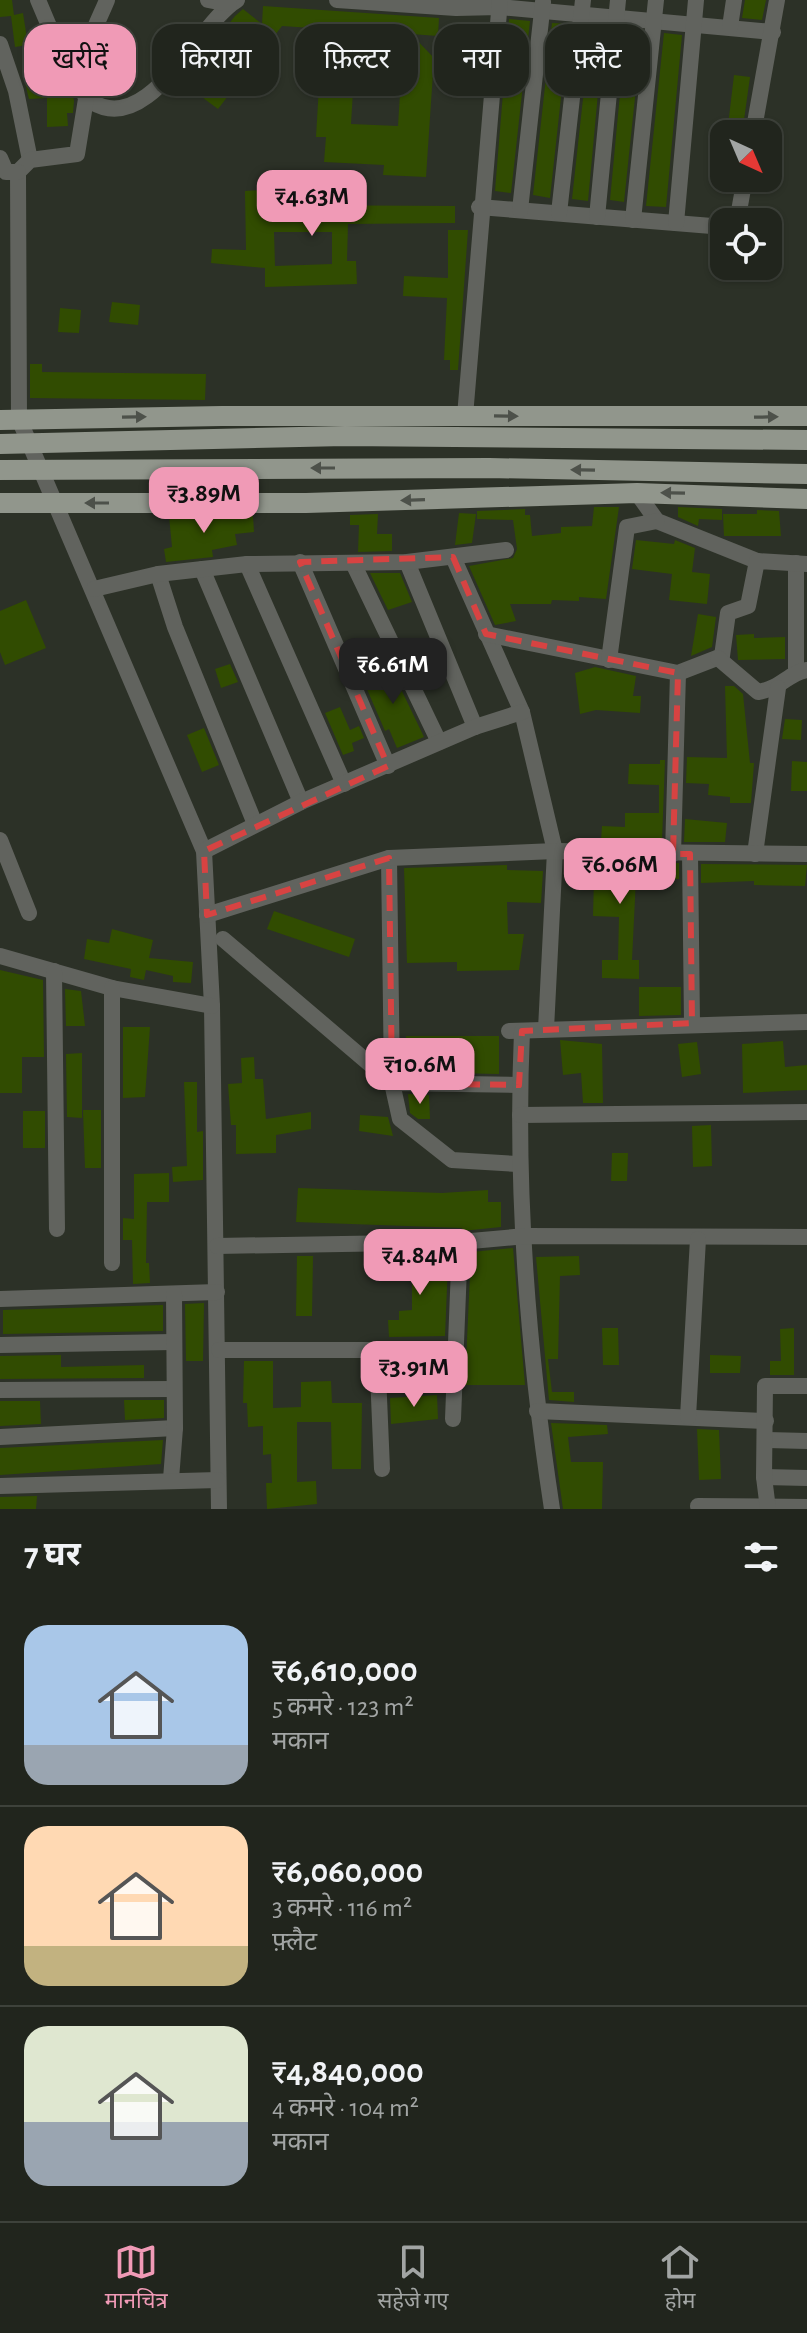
<!DOCTYPE html>
<html lang="hi">
<meta charset="utf-8">
<style>
:root{--surface:#21251d;--page:#2d312a;--text:#f1f3f6;--muted:#a2a5a4;--line:#3e423b;--accent:#f09ab6}
body{margin:0;font-family:"Alegreya Sans","Noto Sans Devanagari",sans-serif;background:var(--page);color:var(--text);height:100vh;display:flex;flex-direction:column;font-size:30px;white-space:nowrap}
*{box-sizing:border-box;margin:0}
p{font-size:26px;color:var(--muted)}
.icon{flex:none;width:44px;height:44px;fill:none;stroke:currentColor;stroke-width:2;stroke-linecap:round;stroke-linejoin:round}
.map{position:relative;height:1509px;overflow:hidden}
.side{display:flex;flex-direction:column;background:var(--surface);flex:1}
.side>*{flex:none}
.hud{position:absolute;left:24px;top:24px;width:760px;height:72px;display:flex;gap:16px}
.needle{width:52px;rotate:136deg}
.controls{position:absolute;left:710px;top:120px;display:grid;gap:16px}
.controls a{display:grid;place-items:center;width:72px;height:72px;border-radius:16px;background:var(--surface);box-shadow:0 2px 6px #0004,0 0 0 2px var(--line);font-size:40px}
.price{position:absolute;translate:-50% -68px;padding:0 18px;border-radius:16px;background:var(--accent);color:#111;font-size:26px;line-height:52px;filter:drop-shadow(0 2px 4px #0008)}
.price::after{content:'';position:absolute;left:50%;top:48px;width:24px;height:18px;margin-left:-12px;background:inherit;clip-path:polygon(0 0,100% 0,50% 100%)}
.price.active{background:#222;color:#fff}
ul{padding:0;list-style:none}
li{display:flex;align-items:center;gap:24px;height:200px;padding:0 24px}
li+li{border-top:2px solid var(--line)}
li span{display:grid;place-items:center;flex:none;width:224px;height:160px;border-radius:24px;color:#555}
li>.icon{margin-inline-start:auto}
span .icon{width:96px;height:96px;fill:#fffc;stroke-width:1}
li b{font-size:34px}
h2{display:flex;justify-content:space-between;align-items:center;height:96px;padding:0 24px;font-size:34px}
.chip{padding:0 28px;border-radius:24px;background:var(--surface);box-shadow:0 2px 6px #0004,0 0 0 2px var(--line);font-size:28px;line-height:72px}
.chip.active{background:var(--accent);color:#111}
.menu{display:flex;justify-content:space-around;align-items:center;height:112px;border-top:2px solid var(--line);background:var(--surface);font-size:22px;color:var(--muted)}
.menu a{display:grid;justify-items:center;gap:4px}
.menu .active{color:var(--accent)}
.map>svg:first-child{display:block}
.building{fill:#314c01;fill-rule:evenodd}
.lines{fill:none;stroke-linecap:round;stroke-linejoin:round}
.minor{stroke:#61635e;stroke-width:16}
.primary{stroke:#91968c;stroke-width:20}
.oneway{fill:#4d514a}
.marked{fill:none;stroke:#d74342;stroke-width:6;stroke-dasharray:16 10;stroke-linejoin:round}
</style>
<div class="map">
<svg width="807" height="1509" viewBox="0 0 807 1509">
<rect width="100%" height="100%" fill="#2c3127"/>
<!-- building -->
<g class="building">
<path d="M0,0H12L14,15L23,13L28,45L15,47L11,16L0,17Z"/>
<path d="M745,0H766L762,20L742,18Z"/>
<path d="M263,6L439,18L438,36L411,34L434,58L426,177L383,175L384,165L324,162L326,137H316L320,69L330,70V52L356,31L282,26L218,109L183,83L235,16L243,9L262,24ZM353,91L400,94L398,126L351,124Z"/>
<path d="M509,19L530,21L511,193L495,191Z"/>
<path d="M552,23L569,24L550,198L533,195Z"/>
<path d="M591,26L604,28L588,201L572,199Z"/>
<path d="M626,30L642,31L624,202L610,200Z"/>
<path d="M664,33L682,35L666,207L646,206Z"/>
<path d="M28,66H45V76H70L74,101L73,113H67L68,126L47,127V98L29,99L25,83Z"/>
<path d="M734,75L750,77L742,134H727Z"/>
<path d="M261,182H276V205L455,206V223L348,224L347,261H356L357,284L265,287V268L211,263L212,249L246,250L245,191L262,190ZM274,232H332V264L275,266Z"/>
<path d="M448,230H468L458,370H450V360H444L447,298L403,296L404,276L448,278Z"/>
<path d="M112,302L140,305L138,325L109,322Z"/>
<path d="M60,308L81,310L79,333L58,332Z"/>
<path d="M30,364H42V372L206,374L205,400L30,398Z"/>
<path d="M594,507H619L606,599L579,597V601L552,600L551,604H510L516,621L495,625L469,566L513,558L517,549L513,520L477,519V511L525,509V515H530L532,536L561,533V527L592,526Z"/>
<path d="M678,507L722,509V520L699,519L698,526L678,517Z"/>
<path d="M757,510L779,511L781,536H724L723,514H757Z"/>
<path d="M459,513L476,514L472,543L455,545Z"/>
<path d="M378,514L377,534H392V551L358,552L359,525H350V515Z"/>
<path d="M169,516H253L254,532L235,534L237,545L212,550L213,557L166,562L164,549L172,547Z"/>
<path d="M636,540L674,544L675,540L695,548L692,572L710,574L707,604L669,600L672,574L632,569Z"/>
<path d="M370,573H400L412,602L388,610Z"/>
<path d="M26,600L46,648L5,665L0,652V611Z"/>
<path d="M698,614L716,617L712,647L691,656Z"/>
<path d="M754,634V638L785,637V659L738,660L736,635Z"/>
<path d="M386,658L424,737L397,748L389,729L385,731L363,680L381,672L377,661Z"/>
<path d="M230,664L238,682L221,688L215,669Z"/>
<path d="M595,667L636,676L633,696H641L640,713L596,710L580,714L575,673Z"/>
<path d="M725,686H734L743,694L750,763H754L751,803H730V797L708,795L709,784L686,783L687,757L727,758Z"/>
<path d="M340,707L350,730L359,726L364,738L352,743L354,751L343,755L325,713Z"/>
<path d="M785,719L802,720L801,740L782,739Z"/>
<path d="M204,728L219,765L202,772L187,735Z"/>
<path d="M660,760H665L662,841L601,840L602,826L625,827V813H659V785L628,784L629,764H660Z"/>
<path d="M792,761L807,762V791H791Z"/>
<path d="M685,819L727,823L725,842H684Z"/>
<path d="M565,862H596V871H635V863H679V879L636,878L632,960H639V979L602,978V960H618L619,917L593,916L594,878L566,879Z"/>
<path d="M701,864L807,865L805,886L754,885V881L701,883Z"/>
<path d="M507,865V870L543,871L541,903L507,902L508,934H524L519,970L457,971V962L407,963L404,868Z"/>
<path d="M274,911L355,939L349,957L267,929Z"/>
<path d="M112,929L153,940L149,958L193,962L191,983L173,982V976L146,970L144,980L130,977L131,969L84,959L87,939L109,943Z"/>
<path d="M0,970L43,980L44,1057H22V1093H0Z"/>
<path d="M639,987H681V1015L639,1016Z"/>
<path d="M65,989L81,991L85,1026H66Z"/>
<path d="M123,1027H150L145,1097L123,1098Z"/>
<path d="M406,1036H499V1074L406,1072Z"/>
<path d="M560,1040L602,1044L603,1103H583L581,1073L563,1075Z"/>
<path d="M783,1041L785,1067L807,1065V1090L743,1093L742,1044Z"/>
<path d="M697,1042L701,1074L682,1077L678,1044Z"/>
<path d="M82,1053V1118L67,1117L66,1054Z"/>
<path d="M254,1057L255,1079H263L266,1119L311,1112V1129L276,1135V1153L236,1154V1125H231L228,1084L242,1083L241,1058Z"/>
<path d="M184,1082H197V1132L203,1131V1180L173,1182L172,1167L187,1166Z"/>
<path d="M408,1094L429,1095L430,1119H418L410,1113Z"/>
<path d="M83,1110H101V1168H85Z"/>
<rect x="23" y="1111" width="22" height="37"/>
<path d="M360,1115L388,1117L393,1136L359,1131Z"/>
<path d="M711,1125L712,1166L693,1167L692,1126Z"/>
<path d="M612,1153H628L627,1181H611Z"/>
<path d="M169,1173V1202H147L146,1263H149L150,1283L133,1284L132,1240H123V1218L134,1219V1174Z"/>
<path d="M298,1188L442,1193L488,1190V1202H501V1227L462,1231V1228L296,1222Z"/>
<path d="M513,1248L525,1385H465L471,1252Z"/>
<path d="M384,1254H408V1264L448,1263L445,1336L389,1337L388,1320H399V1311L412,1310V1279L385,1280Z"/>
<path d="M297,1256H313L312,1316H296Z"/>
<path d="M579,1256L580,1275L560,1276L558,1359H548L552,1392H574V1402L549,1400L536,1257Z"/>
<path d="M204,1303L203,1361H186L185,1304Z"/>
<path d="M163,1305V1331L3,1334V1310Z"/>
<path d="M602,1328H618L619,1365H603Z"/>
<path d="M794,1328V1375H770V1361H781L780,1329Z"/>
<path d="M61,1355V1367L144,1365V1378L0,1379V1356Z"/>
<path d="M710,1355L741,1356L740,1373H710Z"/>
<path d="M244,1361H273V1408L301,1407V1382L331,1381L332,1403H362L361,1469H332L331,1422H297V1482L316,1481L317,1504L267,1509L266,1483H272L271,1454L263,1455V1426L248,1427L247,1403H243Z"/>
<path d="M437,1395L438,1419L391,1424L390,1398Z"/>
<path d="M124,1400H164V1418L125,1420Z"/>
<path d="M0,1401H40L41,1424L0,1426Z"/>
<path d="M551,1423L607,1425L608,1434L568,1437L571,1462H603L602,1509H563Z"/>
<path d="M697,1429L719,1430L721,1479L699,1480Z"/>
<path d="M163,1440L161,1464L0,1475V1448Z"/>
<path d="M37,1496L36,1509H0V1497Z"/>
</g>
<g class="lines">
<!-- minor -->
<g class="minor">
<path d="M38,0L49,26L81,60"/>
<path d="M107,0C98,23 63,85 92,102C150,137 198,23 237,0"/>
<path d="M208,0L229,4"/>
<path d="M337,0L456,8L499,7L773,32"/>
<path d="M730,27L734,0"/>
<path d="M0,44L16,91L30,160"/>
<path d="M86,99L77,154L30,160L18,172L19,419L204,851L212,1006L219,1509"/>
<path d="M753,134L777,0"/>
<path d="M0,158L6,172H18"/>
<path d="M479,207L724,227"/>
<path d="M520,210L543,2"/>
<path d="M559,213L583,0"/>
<path d="M597,217L618,0"/>
<path d="M633,220L656,0"/>
<path d="M737,222L745,178"/>
<path d="M676,223L696,0"/>
<path d="M465,416L500,0"/>
<path d="M637,493L657,521L757,561"/>
<path d="M453,557L522,712L555,851L546,1029"/>
<path d="M300,562L388,766"/>
<path d="M407,562L475,727"/>
<path d="M353,563L439,742"/>
<path d="M796,563V672"/>
<path d="M247,564L344,784"/>
<path d="M202,569L301,802"/>
<path d="M158,574L175,627L255,824"/>
<path d="M94,589L158,574L247,564L407,562L506,550"/>
<path d="M486,634L678,673L722,656L728,613L748,606L757,561L807,564"/>
<path d="M718,658L758,692C782,688 788,673 807,670"/>
<path d="M609,660L627,527L657,521"/>
<path d="M0,840L29,913"/>
<path d="M204,851L301,802L475,727L522,712"/>
<path d="M673,854L678,673"/>
<path d="M690,854L692,1023"/>
<path d="M755,854L778,688"/>
<path d="M389,858L392,1083L400,1119L452,1160L518,1164"/>
<path d="M207,915L389,858L555,851L807,854"/>
<path d="M223,939L392,1083L519,1085"/>
<path d="M0,956L112,988L212,1006"/>
<path d="M54,971L57,1229"/>
<path d="M509,1031L807,1022"/>
<path d="M522,1031C515,1190 528,1352 552,1509"/>
<path d="M520,1115L807,1112"/>
<path d="M217,1246L460,1242L526,1236L807,1237"/>
<path d="M112,1263V988"/>
<path d="M0,1299L217,1292"/>
<path d="M0,1345L173,1342"/>
<path d="M219,1350H377L382,1469"/>
<path d="M0,1390L173,1389"/>
<path d="M537,1411L766,1421"/>
<path d="M688,1417L698,1239"/>
<path d="M453,1419L460,1242"/>
<path d="M0,1437L175,1428"/>
<path d="M767,1440L807,1441"/>
<path d="M764,1477L807,1478"/>
<path d="M171,1479L175,1428L174,1294"/>
<path d="M0,1486L218,1480"/>
<path d="M698,1506L807,1507"/>
<path d="M768,1509L764,1477L765,1386H807"/>
</g>
<!-- primary -->
<g class="primary">
<path d="M0,420L222,416H807"/>
<path d="M0,444L345,436L807,440"/>
<path d="M0,470L489,468L807,474"/>
<path d="M0,503H306L637,493L807,499"/>
</g>
</g>
<!-- one-way arrows -->
<defs><path id="oneway-solid" d="M-6-.8H1V-3.2L6.5 0L1 3.2V.8H-6Z" transform="scale(2)"/></defs>
<g class="oneway">
<use href="#oneway-solid" transform="translate(506 416) rotate(1)"/>
<use href="#oneway-solid" transform="translate(134 417) rotate(-1)"/>
<use href="#oneway-solid" transform="translate(766 417) rotate(-1)"/>
<use href="#oneway-solid" transform="translate(323 468) rotate(-180)"/>
<use href="#oneway-solid" transform="translate(583 470) rotate(-179)"/>
<use href="#oneway-solid" transform="translate(673 493) rotate(-179)"/>
<use href="#oneway-solid" transform="translate(413 500) rotate(178)"/>
<use href="#oneway-solid" transform="translate(97 503) rotate(-180)"/>
</g>
<!-- marked area -->
<path class="marked" d="M453,557L486,634L678,673L673,854H690L692,1023L522,1031L519,1085L392,1083L389,858L207,915L204,851L388,766L300,562Z"/>
</svg>
<div class="controls">
<a><svg class="needle" viewBox="-14 -14 28 28"><path d="M0-13l5 13h-10z" fill="#e53935"/><path d="M0 13l5-13h-10z" fill="#a2a5a4"/></svg></a>
<a><svg class="icon" aria-label="locate" viewBox="0 0 24 24"><circle cx="12" cy="12" r="6"/><path d="M12 2v4M12 18v4M2 12h4M18 12h4"/></svg></a>
</div>
<b class="price" style="left:312px;top:238px">₹4.63M</b>
<b class="price" style="left:204px;top:535px">₹3.89M</b>
<b class="price active" style="left:393px;top:706px">₹6.61M</b>
<b class="price" style="left:620px;top:906px">₹6.06M</b>
<b class="price" style="left:420px;top:1106px">₹10.6M</b>
<b class="price" style="left:420px;top:1297px">₹4.84M</b>
<b class="price" style="left:414px;top:1409px">₹3.91M</b>
<div class="hud">
<a class="chip active">खरीदें</a>
<a class="chip">किराया</a>
<a class="chip">फ़िल्टर</a>
<a class="chip">नया</a>
<a class="chip">फ़्लैट</a>
</div>
</div>
<section class="side">
<h2>7 घर<svg class="icon" aria-label="filters" viewBox="0 0 24 24"><path d="M4 7h16M4 17h16"/><circle cx="9" cy="7" r="2"/><circle cx="15" cy="17" r="2"/></svg></h2>
<ul>
<li><span style="background:linear-gradient(#a9c7e8 75%,#9aa5b1 0)"><svg class="icon" aria-label="home" viewBox="0 0 24 24"><path d="M3 11l9-7 9 7M6 9v11h12V9"/></svg></span><div><b>₹6,610,000</b><p>5 कमरे · 123 m²</p><p>मकान</p></div></li>
<li><span style="background:linear-gradient(#ffd9b3 75%,#c2b280 0)"><svg class="icon" aria-label="home" viewBox="0 0 24 24"><path d="M3 11l9-7 9 7M6 9v11h12V9"/></svg></span><div><b>₹6,060,000</b><p>3 कमरे · 116 m²</p><p>फ़्लैट</p></div></li>
<li><span style="background:linear-gradient(#dfe7d0 60%,#9aa5b1 0)"><svg class="icon" aria-label="home" viewBox="0 0 24 24"><path d="M3 11l9-7 9 7M6 9v11h12V9"/></svg></span><div><b>₹4,840,000</b><p>4 कमरे · 104 m²</p><p>मकान</p></div></li>
</ul>
</section>
<nav class="menu">
<a class="active"><svg class="icon" aria-label="map" viewBox="0 0 24 24"><path d="M3 6l6-2 6 2 6-2v14l-6 2-6-2-6 2zM9 4v14M15 6v14"/></svg>मानचित्र</a>
<a><svg class="icon" aria-label="saved" viewBox="0 0 24 24"><path d="M7 4h10v16l-5-4-5 4z"/></svg>सहेजे गए</a>
<a><svg class="icon" aria-label="home" viewBox="0 0 24 24"><path d="M3 11l9-7 9 7M6 9v11h12V9"/></svg>होम</a>
</nav>
